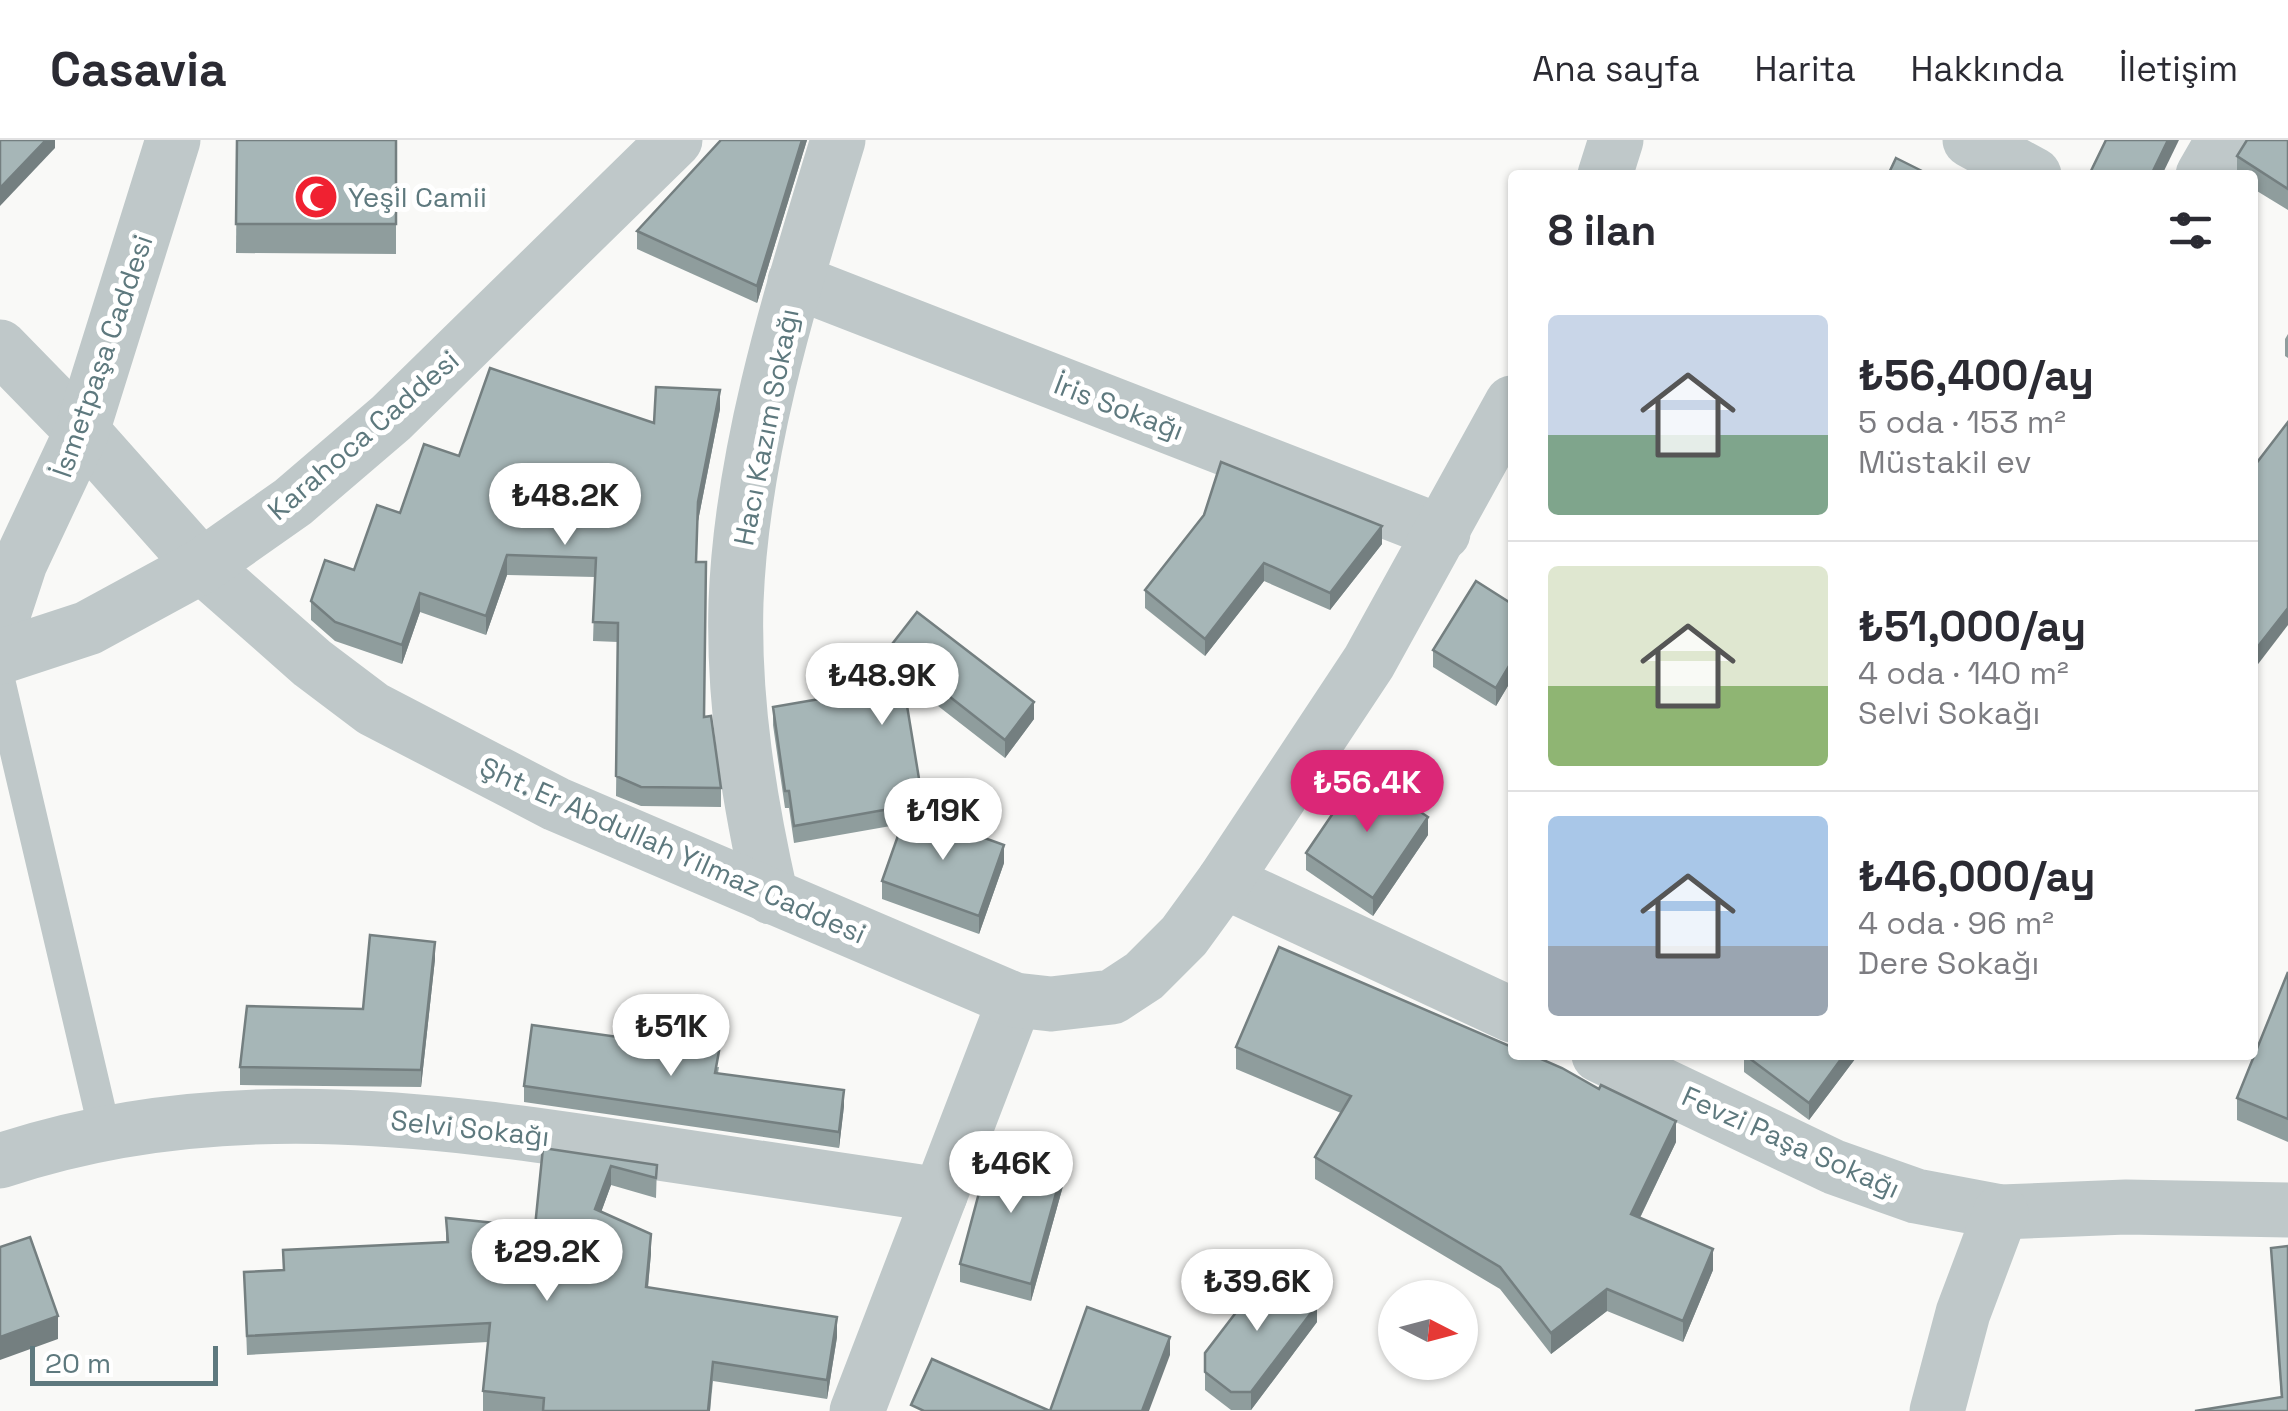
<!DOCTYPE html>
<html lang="tr">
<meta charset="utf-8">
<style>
:root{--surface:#fff;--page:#f2f2f3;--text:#2b2b33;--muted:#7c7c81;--line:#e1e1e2;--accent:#db2777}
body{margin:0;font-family:"Space Grotesk",sans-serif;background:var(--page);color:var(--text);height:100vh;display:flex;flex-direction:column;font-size:38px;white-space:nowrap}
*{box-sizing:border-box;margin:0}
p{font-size:32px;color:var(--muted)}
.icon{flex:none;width:55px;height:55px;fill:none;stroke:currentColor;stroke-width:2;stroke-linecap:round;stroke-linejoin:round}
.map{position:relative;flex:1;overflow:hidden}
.drawer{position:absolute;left:1508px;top:30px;width:750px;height:890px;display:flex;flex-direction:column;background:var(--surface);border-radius:10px;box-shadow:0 2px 8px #0004}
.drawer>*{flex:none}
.needle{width:65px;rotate:96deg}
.fabs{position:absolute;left:1378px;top:1140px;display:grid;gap:20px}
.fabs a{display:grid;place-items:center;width:100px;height:100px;border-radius:50%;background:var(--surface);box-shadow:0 2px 8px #0004;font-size:50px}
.scale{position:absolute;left:30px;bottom:25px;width:188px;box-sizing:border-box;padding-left:10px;border:5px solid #5e797e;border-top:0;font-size:28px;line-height:35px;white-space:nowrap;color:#5e797e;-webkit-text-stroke:8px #fff;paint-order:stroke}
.price{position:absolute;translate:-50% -85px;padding:0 22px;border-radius:35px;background:#fff;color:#222;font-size:32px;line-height:65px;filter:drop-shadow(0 2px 5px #0008)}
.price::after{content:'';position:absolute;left:50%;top:60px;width:30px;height:22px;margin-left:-15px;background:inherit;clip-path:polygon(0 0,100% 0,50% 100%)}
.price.current{background:var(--accent);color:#fff}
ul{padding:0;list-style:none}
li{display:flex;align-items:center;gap:30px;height:250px;padding:0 40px}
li+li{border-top:2px solid var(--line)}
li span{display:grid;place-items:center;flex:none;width:280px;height:200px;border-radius:10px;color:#555}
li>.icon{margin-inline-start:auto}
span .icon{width:120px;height:120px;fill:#fffc;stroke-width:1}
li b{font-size:42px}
h2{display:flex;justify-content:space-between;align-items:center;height:120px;padding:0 40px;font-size:42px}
header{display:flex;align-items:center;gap:60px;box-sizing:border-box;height:140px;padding:0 50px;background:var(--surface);border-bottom:2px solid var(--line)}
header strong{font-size:48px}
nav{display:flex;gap:55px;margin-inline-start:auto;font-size:35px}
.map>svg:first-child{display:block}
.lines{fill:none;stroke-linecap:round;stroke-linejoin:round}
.service{stroke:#bfc8c9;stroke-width:32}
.minor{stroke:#bfc8c9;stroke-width:55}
.tertiary{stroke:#bfc8c9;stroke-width:55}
.wall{fill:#8f9d9d}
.shaded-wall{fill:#747f80}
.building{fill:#a6b6b7;stroke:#747f80;stroke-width:2.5}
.labels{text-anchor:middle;stroke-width:10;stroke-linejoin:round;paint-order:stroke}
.poi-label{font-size:28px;fill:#5e797e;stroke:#fff;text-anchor:start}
.street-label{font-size:28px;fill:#5e797e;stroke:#fff}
</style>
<header>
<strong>Casavia</strong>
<nav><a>Ana sayfa</a><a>Harita</a><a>Hakkında</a><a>İletişim</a></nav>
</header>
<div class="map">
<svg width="2288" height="1271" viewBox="0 0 2288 1271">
<rect width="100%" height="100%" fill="#f9f9f7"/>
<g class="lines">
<!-- service -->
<path class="service" d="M0,544L105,992"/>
<!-- minor -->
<g class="minor">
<path d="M1970,0L2034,35"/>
<path d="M795,141L1443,393"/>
<path d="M1224,741L1512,875"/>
<path d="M771,757C749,660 733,561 736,462C742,305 793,149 838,0"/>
<path d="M1599,915L1834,1027L1916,1056L2001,1072L2126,1067L2288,1070"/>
<path d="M0,1021C211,950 425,977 639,1010C740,1025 840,1040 940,1055"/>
<path d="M857,1271L1015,860"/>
<path d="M1937,1271L1963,1173L2001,1072"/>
</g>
<!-- tertiary -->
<g class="tertiary">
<path d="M1605,35L1616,0"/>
<path d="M2203,35L2223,0"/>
<path d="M0,207L82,291L202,426L312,523L373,569L556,664L1015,860L1051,864L1112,857L1144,836L1184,796L1224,741L1369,522L1512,263"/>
<path d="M0,484L20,423L82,291L173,0"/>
<path d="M0,517L88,488L202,426L293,362L391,278L675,0"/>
<path d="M1628,929L1637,915"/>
</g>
</g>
<!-- wall -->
<g class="wall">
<path d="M237,0H396V114L236,113Z"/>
<path d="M721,0H807L757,163L637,109V91Z"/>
<path d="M2288,0V70L2252,48V35H2237V16Z"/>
<path d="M2288,194V218L2285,216V199Z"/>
<path d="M720,269L698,381L696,422L704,577L721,648V667L641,666L616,656L618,502L593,501L595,437L507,435L486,495L420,472L402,524L335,501L311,480V461L354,430L400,373L459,316L654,283Z"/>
<path d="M1204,375L1382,404L1330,470L1264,441L1205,516L1145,468V450Z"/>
<path d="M1512,464V539L1496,566L1433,527V510Z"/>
<path d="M917,472L1034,579L1005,618L902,538L923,663V676L1004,723L979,794L882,759V741L902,684L794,703L789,668H785L773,585V567L854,553Z"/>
<path d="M1428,695L1373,776L1306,730V713Z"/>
<path d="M435,819L421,947L240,945V927L363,869Z"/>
<path d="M2288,832V1002L2237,980V958Z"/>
<path d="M1236,907L1676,1002L1640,1078L1713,1130L1683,1202L1607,1171L1551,1214L1500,1149L1315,1039V1017L1341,973L1236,929Z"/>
<path d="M1744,915H1858L1809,980L1744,932Z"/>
<path d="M719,927L718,933L844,966L839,1008L524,962V946Z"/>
<path d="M543,1008L657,1025L656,1058L611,1045L601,1072L651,1113L648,1148L837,1197L827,1259L713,1241L710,1271H483V1251L488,1202L247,1215L244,1132L283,1130V1110L446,1102V1078L535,1087Z"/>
<path d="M1063,1046L1031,1161L960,1142V1124Z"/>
<path d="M2271,1108L2288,1271L2281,1257Z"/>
<path d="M1317,1182L1251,1270H1231L1205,1250V1213Z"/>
</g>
<!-- shaded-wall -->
<g class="shaded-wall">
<path d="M46,0H55V8L0,66V48Z"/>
<path d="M802,0H807L757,163V146Z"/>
<path d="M2168,0H2179L2162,35H2151Z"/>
<path d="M720,250V269L698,381V362Z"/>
<path d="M1382,386V404L1330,470V453Z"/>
<path d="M507,415V435L486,495V476Z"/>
<path d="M1264,423V441L1205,516V499Z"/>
<path d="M420,453V472L402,524V505Z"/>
<path d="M2288,468V485L2252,532V514Z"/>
<path d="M1512,521V539L1496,566V548Z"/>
<path d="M1034,562V579L1005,618V600Z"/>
<path d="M1428,677V695L1373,776V758Z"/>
<path d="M1004,705V723L979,794V776Z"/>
<path d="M435,802V819L421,947V930Z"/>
<path d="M1844,915H1858L1809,980V963Z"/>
<path d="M844,950V966L839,1008V992Z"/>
<path d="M1676,981V1002L1631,1096V1074Z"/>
<path d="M611,1026V1045L595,1089V1069Z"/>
<path d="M1063,1028V1046L1031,1161V1144Z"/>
<path d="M651,1094V1113L646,1167V1147Z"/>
<path d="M1713,1109V1130L1683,1202V1181Z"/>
<path d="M1607,1149V1171L1551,1214V1193Z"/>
<path d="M1317,1165V1182L1251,1270V1252Z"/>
<path d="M58,1176V1199L0,1220V1197Z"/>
<path d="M837,1177V1197L827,1259V1240Z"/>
<path d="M1170,1197V1215L1149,1271H1142Z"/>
<path d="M713,1222L710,1271H708Z"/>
</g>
<!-- building -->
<g class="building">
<path d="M0,0H46L0,48Z"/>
<path d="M237,0H396V84H236Z"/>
<path d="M721,0H802L757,146L637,91Z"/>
<path d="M2106,0H2168L2151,35H2089Z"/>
<path d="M2247,0H2288V49L2237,16Z"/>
<path d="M1896,18L1930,35H1888Z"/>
<path d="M490,228L654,283L656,247L720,250L698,362L696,422H706L704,577L711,576L721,648L641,647L616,636L618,483L593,482L596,418L507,415L486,476L420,453L402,505L335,482L311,461L325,420L354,430L377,365L400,373L424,304L459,316Z"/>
<path d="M2288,282V468L2252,514V329Z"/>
<path d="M1221,322L1382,386L1330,453L1264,423L1205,499L1145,450L1204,375Z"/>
<path d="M1476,441L1512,464V521L1496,548L1433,510Z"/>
<path d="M917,472L1034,562L1005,600L899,517L923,663L794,686L789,651H785L773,567L854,553Z"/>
<path d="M1361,632L1428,677L1373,758L1306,713Z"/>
<path d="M907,670L1004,705L979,776L882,741Z"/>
<path d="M370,795L435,802L421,930L240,927L247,866L363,869Z"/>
<path d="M1279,807L1512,907V915H1532L1562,928L1599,949L1601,945L1676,981L1631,1074L1713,1109L1683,1181L1607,1149L1551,1193L1500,1127L1315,1017L1351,956L1236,907Z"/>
<path d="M2288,832V979L2237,958Z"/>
<path d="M532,885L719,911L715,933L844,950L839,992L524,946Z"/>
<path d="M1745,915H1844L1809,963Z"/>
<path d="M543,1008L657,1025L656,1038L611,1026L595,1069L651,1094L646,1147L837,1177L827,1240L713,1222L708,1271H543L544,1258L483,1251L490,1183L247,1196L244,1132L284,1130L283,1110L448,1102L446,1078L535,1087Z"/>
<path d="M991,1008L1063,1028L1031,1144L960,1124Z"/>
<path d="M30,1097L58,1176L0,1197V1107Z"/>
<path d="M2288,1106V1271H2195L2282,1257L2271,1108Z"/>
<path d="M1270,1128L1317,1165L1251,1252H1231L1205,1232V1213Z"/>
<path d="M1087,1167L1170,1197L1142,1271H924L911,1265L932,1219L1050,1271Z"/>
</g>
<!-- icons -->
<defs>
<symbol id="mosque-disc" viewBox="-11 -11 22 22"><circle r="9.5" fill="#f02131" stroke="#fff"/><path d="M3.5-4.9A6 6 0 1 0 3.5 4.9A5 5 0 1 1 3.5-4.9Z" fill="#fff"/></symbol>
</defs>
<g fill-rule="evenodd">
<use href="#mosque-disc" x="291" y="32" width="50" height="50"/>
</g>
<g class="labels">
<!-- poi labels -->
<g class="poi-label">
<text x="348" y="67">Yeşil Camii</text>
</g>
<!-- street labels -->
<g class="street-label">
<text transform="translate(102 216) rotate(-71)" y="10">İsmetpaşa Caddesi</text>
<text transform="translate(1119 267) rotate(21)" y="10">İris Sokağı</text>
<text transform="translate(766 287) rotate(-79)" y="10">Hacı Kazım Sokağı</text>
<text transform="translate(363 295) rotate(-41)" y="10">Karahoca Caddesi</text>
<text transform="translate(673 710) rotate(24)" y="10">Şht. Er Abdullah Yilmaz Caddesi</text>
<text transform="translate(470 988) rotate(6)" y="10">Selvi Sokağı</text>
<text transform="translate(1791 1002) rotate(24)" y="10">Fevzi Paşa Sokağı</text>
</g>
</g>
</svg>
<div class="fabs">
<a><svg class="needle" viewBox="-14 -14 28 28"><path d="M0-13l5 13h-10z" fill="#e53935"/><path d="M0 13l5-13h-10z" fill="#7c7c81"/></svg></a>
</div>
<div class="scale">20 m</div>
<b class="price" style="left:565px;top:408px">₺48.2K</b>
<b class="price" style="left:882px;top:588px">₺48.9K</b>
<b class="price current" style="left:1367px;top:695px">₺56.4K</b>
<b class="price" style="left:943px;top:723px">₺19K</b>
<b class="price" style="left:671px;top:939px">₺51K</b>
<b class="price" style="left:1011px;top:1076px">₺46K</b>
<b class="price" style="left:547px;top:1164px">₺29.2K</b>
<b class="price" style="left:1257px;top:1194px">₺39.6K</b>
<section class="drawer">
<h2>8 ilan<svg class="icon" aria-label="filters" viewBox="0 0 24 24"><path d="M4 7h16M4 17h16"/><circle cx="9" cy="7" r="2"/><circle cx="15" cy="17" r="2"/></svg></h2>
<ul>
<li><span style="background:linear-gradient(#c9d6e8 60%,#7fa58c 0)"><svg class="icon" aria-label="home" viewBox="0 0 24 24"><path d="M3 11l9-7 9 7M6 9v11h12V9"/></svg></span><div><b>₺56,400/ay</b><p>5 oda · 153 m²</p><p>Müstakil ev</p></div></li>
<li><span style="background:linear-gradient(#dfe7d0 60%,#8fb573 0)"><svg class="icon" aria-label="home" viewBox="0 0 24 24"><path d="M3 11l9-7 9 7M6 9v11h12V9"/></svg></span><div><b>₺51,000/ay</b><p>4 oda · 140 m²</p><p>Selvi Sokağı</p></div></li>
<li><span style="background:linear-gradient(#a9c7e8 65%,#9aa5b1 0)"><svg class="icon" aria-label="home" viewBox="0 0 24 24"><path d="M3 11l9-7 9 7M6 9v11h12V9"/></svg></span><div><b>₺46,000/ay</b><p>4 oda · 96 m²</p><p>Dere Sokağı</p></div></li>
</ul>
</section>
</div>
